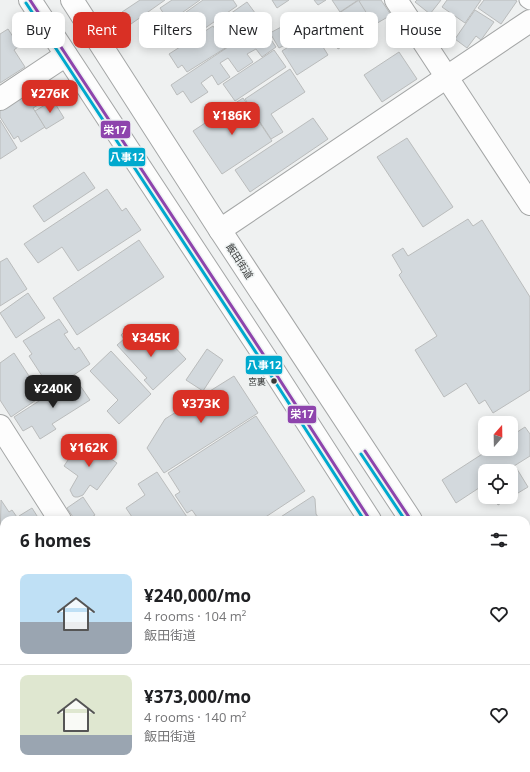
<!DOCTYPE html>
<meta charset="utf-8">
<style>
:root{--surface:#fff;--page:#f2f2f2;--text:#202124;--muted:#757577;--line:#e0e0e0;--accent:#d93025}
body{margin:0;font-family:"Open Sans","Noto Sans JP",sans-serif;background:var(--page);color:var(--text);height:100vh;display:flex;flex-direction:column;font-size:15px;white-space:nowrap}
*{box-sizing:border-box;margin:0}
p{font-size:13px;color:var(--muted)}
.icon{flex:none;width:22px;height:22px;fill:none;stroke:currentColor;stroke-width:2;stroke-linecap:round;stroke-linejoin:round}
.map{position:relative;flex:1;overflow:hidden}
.drawer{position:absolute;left:0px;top:516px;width:530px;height:256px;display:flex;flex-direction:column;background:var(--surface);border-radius:12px 12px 0 0;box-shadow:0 2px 10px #0003}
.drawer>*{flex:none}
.top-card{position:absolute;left:12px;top:12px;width:506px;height:36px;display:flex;gap:8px}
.needle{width:26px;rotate:20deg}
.tools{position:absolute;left:478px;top:416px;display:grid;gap:8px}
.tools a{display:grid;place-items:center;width:40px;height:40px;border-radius:8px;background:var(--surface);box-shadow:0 2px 10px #0003;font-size:20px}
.price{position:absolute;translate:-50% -34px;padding:0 9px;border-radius:8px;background:var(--accent);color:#fff;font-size:13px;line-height:26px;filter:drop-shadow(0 1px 2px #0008)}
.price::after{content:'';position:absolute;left:50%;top:24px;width:12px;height:9px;margin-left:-6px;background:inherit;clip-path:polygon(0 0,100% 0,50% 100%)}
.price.selected{background:#222;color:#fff}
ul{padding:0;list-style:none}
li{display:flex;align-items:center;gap:12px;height:100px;padding:0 20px}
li+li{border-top:1px solid var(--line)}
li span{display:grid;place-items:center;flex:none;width:112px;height:80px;border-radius:8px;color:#555}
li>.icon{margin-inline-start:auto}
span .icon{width:48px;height:48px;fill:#fffc;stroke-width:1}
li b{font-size:17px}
h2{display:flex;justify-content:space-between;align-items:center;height:48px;padding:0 20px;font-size:17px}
.chip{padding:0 14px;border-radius:8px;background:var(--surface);box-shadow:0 2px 10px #0003;font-size:14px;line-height:36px}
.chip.selected{background:var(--accent);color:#fff}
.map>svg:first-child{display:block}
.building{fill:#d3d9dd;stroke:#babcbc}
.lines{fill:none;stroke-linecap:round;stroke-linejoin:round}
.lane-casing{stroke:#a4a6a6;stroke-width:17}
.street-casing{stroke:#a4a6a6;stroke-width:24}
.highway-casing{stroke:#a4a6a6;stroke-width:24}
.lane{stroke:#fdfdfd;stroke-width:15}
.street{stroke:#fdfdfd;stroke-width:22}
.highway{stroke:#fdfdfd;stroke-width:22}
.bus-1-casing{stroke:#eef2f2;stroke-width:6}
.bus-2-casing{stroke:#eef2f2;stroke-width:6}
.bus-1{stroke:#8e44ad;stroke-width:3}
.bus-2{stroke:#00a9ce;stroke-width:3}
.bus-dot{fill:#383a3a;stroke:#eef2f2;stroke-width:1.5}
.labels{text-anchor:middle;stroke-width:3;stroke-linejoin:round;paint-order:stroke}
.bus-label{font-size:9px;fill:#383a3a;stroke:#eef2f2;text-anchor:end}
.street-label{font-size:10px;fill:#383a3a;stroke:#eef2f2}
.line-badge{stroke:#eef2f2;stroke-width:1.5}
.badge-label{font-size:11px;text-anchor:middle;font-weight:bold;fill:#fff}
</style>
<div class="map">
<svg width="530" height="772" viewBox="0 0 530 772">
<rect width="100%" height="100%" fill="#eff1f1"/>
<!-- building -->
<g class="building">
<path d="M140,0H165L131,24L122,12Z"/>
<path d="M172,0H200L169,22L160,8Z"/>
<path d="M203,0H233L237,6L185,42L172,22Z"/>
<path d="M272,0H289L277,8Z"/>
<path d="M314,0H326L318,5Z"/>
<path d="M332,0H358L340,12Z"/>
<path d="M359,0L375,26L338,49L330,37L326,39L318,27Z"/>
<path d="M361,0H381L391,15L374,25L359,1Z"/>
<path d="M417,0H441L430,14L415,2Z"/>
<path d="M447,0H481L465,23L442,7Z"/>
<path d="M484,0H515L517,1L501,24L478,8Z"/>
<path d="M247,2L261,21L241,35L227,16Z"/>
<path d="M475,10L494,22L481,40L476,36L467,48L455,39Z"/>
<path d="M261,25L276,47L262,57L256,49L247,54L253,62L238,72L228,58L220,63L230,77L218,85L212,75L201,83L208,92L191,103L183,91L177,95L171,85Z"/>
<path d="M285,25L293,41L279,48L270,33Z"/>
<path d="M213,26L227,47L187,72L182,65L178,68L169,54Z"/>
<path d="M8,29L19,46L14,50L25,67L0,83V34Z"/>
<path d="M313,31L328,55L297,75L282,51Z"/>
<path d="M274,50L286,67L235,101L223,84Z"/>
<path d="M399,52L417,79L382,102L364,75Z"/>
<path d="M290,69L305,92L271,114L283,132L271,139L245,99Z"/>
<path d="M29,91L38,105L33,108L45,127L21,142L18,136L14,139L0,117V109Z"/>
<path d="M243,98L272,141L222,174L193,131Z"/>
<path d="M53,100L64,118L46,129L35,111Z"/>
<path d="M313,118L328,139L250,192L235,170Z"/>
<path d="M0,120L17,148L0,159Z"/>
<path d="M407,138L453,207L423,227L377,157Z"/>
<path d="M84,172L95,188L44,222L33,206Z"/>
<path d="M107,189L122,211L126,208L141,230L78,271L62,247L38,263L24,244Z"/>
<path d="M468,219L473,226L482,220L530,297V390L493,413L485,400L479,404L466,383L444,397L415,350L437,336L399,275L402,272L392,255L403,248L408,256Z"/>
<path d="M139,240L164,277L77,335L53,298Z"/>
<path d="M7,258L27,289L0,306V262Z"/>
<path d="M28,293L45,318L16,338L0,313Z"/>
<path d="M59,319L68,332L64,334L75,350L79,347L90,364L44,395L39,387L46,382L29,356L32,354L23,341Z"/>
<path d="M129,327L153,352L167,339L186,359L153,390L144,380L147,378L117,345L124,339L121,335Z"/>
<path d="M207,349L223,360L203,391L186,380Z"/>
<path d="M111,351L151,394L119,424L107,411L118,400L90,371Z"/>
<path d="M14,353L42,396L11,417L0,400V363Z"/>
<path d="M234,376L258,413L164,473L147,448L165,419Z"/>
<path d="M75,378L90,400L52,424L56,429L40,439L32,426L23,431L14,417Z"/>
<path d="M256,416L305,491L261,520H199L192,510L187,513L175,495L180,492L168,473Z"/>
<path d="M525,427L530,434V456L506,471H485V484L456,503L442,480L490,449H511V436Z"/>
<path d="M82,439L117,463L97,490L90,485L83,495L78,497H75L73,496L70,490L78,476L64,466Z"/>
<path d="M517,469L528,487L498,505L493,497H511V472Z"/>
<path d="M157,472L189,520H127L132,517L126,508L145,495L138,484Z"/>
<path d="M313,496L315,499L316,514L320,520H276Z"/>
<path d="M83,497L95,515L87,520H75L67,508Z"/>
<path d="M1,500L9,512L12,510L19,520H4V542L0,545Z"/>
<path d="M32,508L39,519L21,520L19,516Z"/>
<path d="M530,585V638L526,632V587Z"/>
<path d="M4,600V623L0,616V602Z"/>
<path d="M0,634L4,638V684L0,687Z"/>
<path d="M12,768H87L81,772H9L8,771Z"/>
<path d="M151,768H185L179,772H145Z"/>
<path d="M185,768H200L203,772H179Z"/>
<path d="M235,768H264L257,772H237Z"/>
<path d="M264,768H294L291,772H257Z"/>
<path d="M423,768H467L461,772H425Z"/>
<path d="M473,768H481L483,772H467Z"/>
</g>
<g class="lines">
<defs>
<path id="lane" d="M527,0L530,2"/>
<g id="street">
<path d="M396,0L530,204"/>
<path d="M0,99L66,55"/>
<path d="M220,230L530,21"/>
<path d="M0,426L60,520"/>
<path d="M219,768L221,772"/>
<path d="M108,772L114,768"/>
</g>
<g id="highway">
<path d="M30,0L265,357L370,520"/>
<path d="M72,0L220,230L411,520"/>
<path d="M526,697L530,704"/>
<path d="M526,766L530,772"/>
</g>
</defs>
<!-- lane casing -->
<use href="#lane" class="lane-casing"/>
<!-- street casing -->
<use href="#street" class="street-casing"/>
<!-- highway casing -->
<use href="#highway" class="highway-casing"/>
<!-- lane -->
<use href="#lane" class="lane"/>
<!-- street -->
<use href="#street" class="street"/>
<!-- highway -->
<use href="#highway" class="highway"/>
<defs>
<g id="bus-1">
<path d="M30,0L265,357L370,520"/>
<path d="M365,451L411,520"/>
</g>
<g id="bus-2">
<path d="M26,3L261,360L364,520"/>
<path d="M361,454L405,520"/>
</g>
</defs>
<!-- bus-1 casing -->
<use href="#bus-1" class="bus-1-casing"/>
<!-- bus-2 casing -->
<use href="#bus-2" class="bus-2-casing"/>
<!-- bus-1 -->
<use href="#bus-1" class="bus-1"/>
<!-- bus-2 -->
<use href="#bus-2" class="bus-2"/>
</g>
<!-- markers -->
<circle class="bus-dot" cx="274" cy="381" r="3.5"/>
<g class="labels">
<!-- bus labels -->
<g class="bus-label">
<text x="266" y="385">宮裏</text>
</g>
<!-- street labels -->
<g class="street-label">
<text transform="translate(240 261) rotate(57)" y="4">飯田街道</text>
</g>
</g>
<g class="line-badge">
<rect x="100" y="120" width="31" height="19" rx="4" fill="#8e44ad"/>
<rect x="108" y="147" width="38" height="20" rx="4" fill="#00a9ce"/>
<rect x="245" y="355" width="38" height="20" rx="4" fill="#00a9ce"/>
<rect x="287" y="405" width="30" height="19" rx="4" fill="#8e44ad"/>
</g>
<g class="badge-label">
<text x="115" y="134">栄17</text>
<text x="127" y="161">八事12</text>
<text x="264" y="369">八事12</text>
<text x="302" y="418">栄17</text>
</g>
</svg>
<div class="tools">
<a><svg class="needle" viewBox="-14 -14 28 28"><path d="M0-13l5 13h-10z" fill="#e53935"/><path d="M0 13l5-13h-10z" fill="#757577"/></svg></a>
<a><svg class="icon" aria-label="locate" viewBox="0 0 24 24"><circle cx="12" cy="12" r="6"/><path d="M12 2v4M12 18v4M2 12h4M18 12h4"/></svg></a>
</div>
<b class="price" style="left:50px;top:114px">¥276K</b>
<b class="price" style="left:232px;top:136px">¥186K</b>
<b class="price" style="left:151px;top:358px">¥345K</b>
<b class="price selected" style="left:53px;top:409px">¥240K</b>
<b class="price" style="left:201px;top:424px">¥373K</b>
<b class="price" style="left:89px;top:468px">¥162K</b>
<div class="top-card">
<a class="chip">Buy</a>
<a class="chip selected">Rent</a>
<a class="chip">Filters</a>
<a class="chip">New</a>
<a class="chip">Apartment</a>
<a class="chip">House</a>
</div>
<section class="drawer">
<h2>6 homes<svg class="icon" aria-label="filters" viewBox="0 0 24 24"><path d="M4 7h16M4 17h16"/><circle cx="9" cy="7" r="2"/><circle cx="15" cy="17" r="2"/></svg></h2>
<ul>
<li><span style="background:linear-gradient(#bfe0f5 60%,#9aa5b1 0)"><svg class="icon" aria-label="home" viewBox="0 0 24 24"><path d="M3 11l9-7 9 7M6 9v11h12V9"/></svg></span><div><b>¥240,000/mo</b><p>4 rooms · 104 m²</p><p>飯田街道</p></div><svg class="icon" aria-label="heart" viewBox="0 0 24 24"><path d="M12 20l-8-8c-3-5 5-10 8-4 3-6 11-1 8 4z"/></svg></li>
<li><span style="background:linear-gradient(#dfe7d0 75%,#9aa5b1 0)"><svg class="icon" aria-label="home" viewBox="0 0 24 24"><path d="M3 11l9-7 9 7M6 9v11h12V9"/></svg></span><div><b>¥373,000/mo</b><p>4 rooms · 140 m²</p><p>飯田街道</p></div><svg class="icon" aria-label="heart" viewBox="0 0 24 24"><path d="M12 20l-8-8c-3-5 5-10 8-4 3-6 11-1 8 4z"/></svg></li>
</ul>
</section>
</div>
